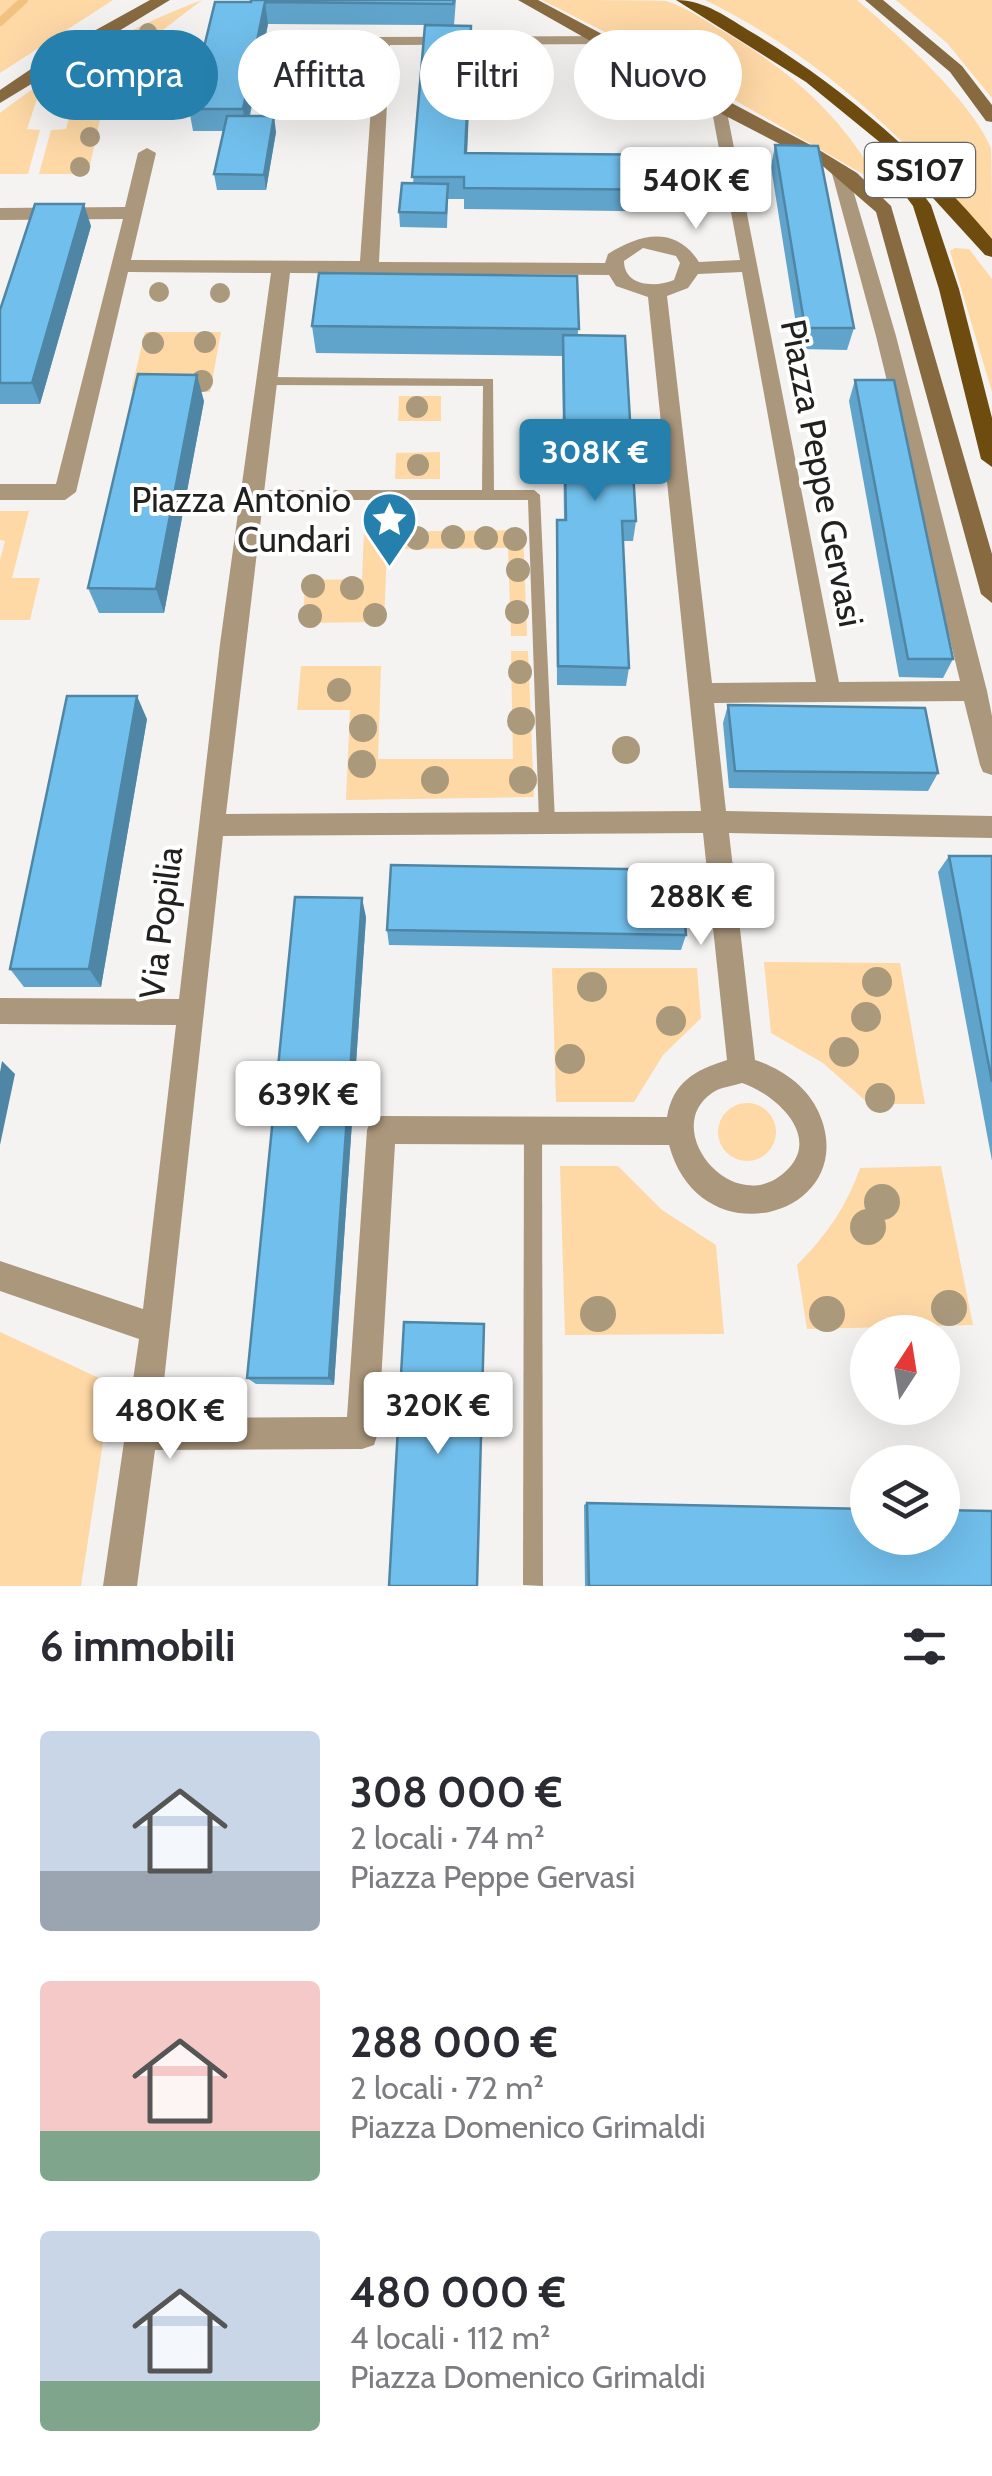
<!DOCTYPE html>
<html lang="it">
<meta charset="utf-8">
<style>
:root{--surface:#fff;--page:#f2f2f3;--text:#2b2b33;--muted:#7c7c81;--accent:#2680ae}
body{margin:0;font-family:Cabin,sans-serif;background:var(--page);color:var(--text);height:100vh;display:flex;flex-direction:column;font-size:38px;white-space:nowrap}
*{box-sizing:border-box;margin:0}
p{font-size:32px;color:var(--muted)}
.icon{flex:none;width:55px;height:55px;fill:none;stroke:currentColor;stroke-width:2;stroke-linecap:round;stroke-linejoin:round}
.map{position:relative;height:1586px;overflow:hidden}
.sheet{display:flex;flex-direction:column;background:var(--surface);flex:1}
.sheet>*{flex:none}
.top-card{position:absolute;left:30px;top:30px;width:932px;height:90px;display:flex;gap:20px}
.needle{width:65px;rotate:12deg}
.buttons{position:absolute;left:850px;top:1315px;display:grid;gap:20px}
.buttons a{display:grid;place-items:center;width:110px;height:110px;border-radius:50%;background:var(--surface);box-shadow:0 10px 40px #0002;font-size:50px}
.price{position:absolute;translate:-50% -85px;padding:0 22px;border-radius:10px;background:#fff;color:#222;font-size:32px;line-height:65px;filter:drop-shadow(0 2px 5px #0008)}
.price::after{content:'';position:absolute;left:50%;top:60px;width:30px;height:22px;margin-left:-15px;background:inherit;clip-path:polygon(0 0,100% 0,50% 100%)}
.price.active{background:var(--accent);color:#fff}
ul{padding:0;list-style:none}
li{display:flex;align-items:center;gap:30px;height:250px;padding:0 40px}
li span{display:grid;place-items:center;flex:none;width:280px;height:200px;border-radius:10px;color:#555}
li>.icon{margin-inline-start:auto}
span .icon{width:120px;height:120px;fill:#fffc;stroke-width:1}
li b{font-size:42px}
h2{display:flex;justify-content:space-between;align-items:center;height:120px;padding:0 40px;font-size:42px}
.chip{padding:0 35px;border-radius:45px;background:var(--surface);box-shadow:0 10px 40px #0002;font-size:35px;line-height:90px}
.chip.active{background:var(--accent);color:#fff}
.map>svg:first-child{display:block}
.green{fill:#fed8a5}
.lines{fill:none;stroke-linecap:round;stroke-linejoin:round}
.stream{stroke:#f1c17e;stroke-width:8}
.lane{fill:#ab977c;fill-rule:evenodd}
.street{fill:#ab977c;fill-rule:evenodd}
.secondary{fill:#886a41;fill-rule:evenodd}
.primary{fill:#6e4b0f;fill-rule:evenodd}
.tree{fill:#ab997c}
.wall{fill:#61a4cb}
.shaded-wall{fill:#4f86a5}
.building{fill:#71bfec;stroke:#4f86a5;stroke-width:2.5}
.labels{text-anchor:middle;stroke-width:8;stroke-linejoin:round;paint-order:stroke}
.shield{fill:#fff;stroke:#646463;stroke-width:2.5}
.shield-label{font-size:32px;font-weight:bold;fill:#212120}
.street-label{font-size:35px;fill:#212120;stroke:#fff}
.poi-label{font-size:35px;fill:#212120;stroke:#fff;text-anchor:end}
</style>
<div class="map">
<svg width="992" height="1586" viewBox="0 0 992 1586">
<rect width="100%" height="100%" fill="#f5f3f1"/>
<!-- green -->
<g class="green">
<path d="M0,0H113L0,73Z"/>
<path d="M202,0L142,46L190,48L188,52H134L126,59L118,91L106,92L88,174H39L51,130L66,129L75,95L38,96L27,129L40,130L28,174H0V113C61,66 129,27 202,0Z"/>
<path d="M542,0C573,0 641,0 666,1C686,7 704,20 721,30C791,71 840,114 880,184L707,84Z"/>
<path d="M705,0H857C897,34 971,100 991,148C992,167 992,219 992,241C908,139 824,59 705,0Z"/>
<path d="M896,0H992V98L947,43Z"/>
<path d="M955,248L969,249L992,279V392L950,251Z"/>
<path d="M145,332H221L210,392L131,391Z"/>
<path d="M399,396H441V421H398Z"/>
<path d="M440,452V479H395L396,453Z"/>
<path d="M0,511H29L12,578H40L30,620H0V560L5,541L0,540Z"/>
<path d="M523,530L527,636H511L508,548L387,549L384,622L302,623L306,580L362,579L364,532Z"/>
<path d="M511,651H528L534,797L346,800L350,710H297L301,666H381L378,759H513Z"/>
<path d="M764,962L900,963L925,1104H869L823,1063L771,1033Z"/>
<path d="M552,968H697L701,1018L663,1055L634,1102H556Z"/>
<circle cx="747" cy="1132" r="29"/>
<path d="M560,1166H618L662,1210L716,1245L724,1334L565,1335Z"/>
<path d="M941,1166L973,1325L807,1329L797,1265C826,1236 847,1206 860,1168Z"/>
<path d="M0,1332L112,1384L81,1586H0Z"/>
</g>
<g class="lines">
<!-- stream -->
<path class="stream" d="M0,22L24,0"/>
<!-- lane -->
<g class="lane">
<path d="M267,377L493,379L494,490H534L540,495L555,821L552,826L547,828L542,826L539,821L528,500H253L247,495L253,490H482L483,386L267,385L261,381Z"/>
<path d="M533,1121L539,1124L542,1130L543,1586L523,1585L524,1130L527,1124Z"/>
</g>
<!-- street -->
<path class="street" d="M608,36L616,41L614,44L390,45L379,262L605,263L608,254C640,234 675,225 699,262L740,260L711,106L725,102L839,682L960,681L876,336L831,170L834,166H846L896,336L987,691L992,716V775L983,772L980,765L964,701L714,703L726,811L992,816V838L729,833L755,1060C782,1069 807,1086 819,1113C863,1214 701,1263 669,1145L395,1144L378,1433L374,1445L362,1449L155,1450L137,1586H103L139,1339L0,1291V1261L143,1309L176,1025L0,1024V998L179,999L220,644L271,273L128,272L76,492L65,500H0V484H56L123,219L0,220V208L125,207L138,153L147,148L156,153L131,260L360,261L376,37ZM643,248L676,256L680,263L674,280C655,288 624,286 624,261ZM742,272L816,682L712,683L667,296L688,288L698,274ZM290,273L609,275L616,286L648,297L701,811L226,814ZM703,833L727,1060C695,1070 673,1082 667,1117L381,1116L371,1120L367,1130L347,1417L160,1418L223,836ZM742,1083C775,1094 821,1135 788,1169C736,1223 658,1130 712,1093C720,1087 733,1086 742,1083Z"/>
<!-- secondary -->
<g class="secondary">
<path d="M150,0H170L0,103V90L56,52Z"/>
<path d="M518,0H538L816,148L857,173L891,206L992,554V603L981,594L876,212L824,167L691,98Z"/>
<path d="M865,0H883L962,66L992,105V122L986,121L950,72Z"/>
</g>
<!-- primary -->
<path class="primary" d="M676,0C705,0 728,18 753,33C844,88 923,157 992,239V257L985,255L891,152L931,205L959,289L992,418V467L981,459L939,289L913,206L870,148L882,144L806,82Z"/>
</g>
<!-- trees -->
<g class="tree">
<circle cx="148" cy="32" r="9"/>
<circle cx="111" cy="46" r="9"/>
<circle cx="181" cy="50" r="9"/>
<circle cx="90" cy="137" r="10"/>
<circle cx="80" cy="167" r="10"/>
<circle cx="159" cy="292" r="10"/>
<circle cx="220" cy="293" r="10"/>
<circle cx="205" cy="342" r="11"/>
<circle cx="153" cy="343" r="11"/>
<circle cx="202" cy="381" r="11"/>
<circle cx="417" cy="407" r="11"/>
<circle cx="418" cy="465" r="11"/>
<circle cx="453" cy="537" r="12"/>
<circle cx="417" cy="538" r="12"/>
<circle cx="486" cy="538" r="12"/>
<circle cx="515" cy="539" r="12"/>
<circle cx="518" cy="570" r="12"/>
<circle cx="313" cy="586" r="12"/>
<circle cx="352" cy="588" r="12"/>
<circle cx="517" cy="612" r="12"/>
<circle cx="375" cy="615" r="12"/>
<circle cx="310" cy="616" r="12"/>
<circle cx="520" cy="672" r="12"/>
<circle cx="339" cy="690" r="12"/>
<circle cx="521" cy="721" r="14"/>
<circle cx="363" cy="728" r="14"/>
<circle cx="626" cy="750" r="14"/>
<circle cx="362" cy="764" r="14"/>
<circle cx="435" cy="780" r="14"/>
<circle cx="523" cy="780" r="14"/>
<circle cx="877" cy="982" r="15"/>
<circle cx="592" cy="987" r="15"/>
<circle cx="866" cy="1017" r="15"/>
<circle cx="671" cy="1021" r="15"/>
<circle cx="844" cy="1052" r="15"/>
<circle cx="570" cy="1059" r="15"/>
<circle cx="880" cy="1098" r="15"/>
<circle cx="882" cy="1202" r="18"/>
<circle cx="868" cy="1227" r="18"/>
<circle cx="949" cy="1308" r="18"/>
<circle cx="598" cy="1314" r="18"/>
<circle cx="827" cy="1314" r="18"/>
</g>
<!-- wall -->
<g class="wall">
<path d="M251,0H456L454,25L472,49L519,50L518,98L469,96L467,153L694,190L691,212L464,209V199H448L447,228L400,227L399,212L413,184L425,25L268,24L250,116L276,132L266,190H217L214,174L223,131H193L189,109Z"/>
<path d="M775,145L854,328L847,350L800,349L771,167Z"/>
<path d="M91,226L40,404H0V310Z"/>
<path d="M577,276L578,335L636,521L633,541H623L629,668L626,686L557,685L556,540L557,520H564L562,356L316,353L312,326Z"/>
<path d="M855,380L953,659L943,678L899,677L849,401Z"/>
<path d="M204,401L164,613H99L88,588Z"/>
<path d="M728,705L938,773L928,791L729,788L723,723Z"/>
<path d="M147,719L101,987H24L10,969Z"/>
<path d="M949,856H992V1161L938,872Z"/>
<path d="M366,917L334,1385L256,1384L247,1378Z"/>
<path d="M387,930L686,935L681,950L389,945Z"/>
<path d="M587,1503L992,1586H585L584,1505Z"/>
</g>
<!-- shaded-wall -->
<g class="shaded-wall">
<path d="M265,2L268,24L246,131L243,109Z"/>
<path d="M471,26L472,47L466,175L465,153Z"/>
<path d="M274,116L276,132L266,190L264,175Z"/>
<path d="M84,204L91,226L40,404L32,383Z"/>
<path d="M197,375L204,401L164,613L156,589Z"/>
<path d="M137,696L147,719L101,987L89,969Z"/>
<path d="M362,898L366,917L334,1385L329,1378Z"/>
<path d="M2,1061L15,1074L0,1145V1072Z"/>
</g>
<!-- building -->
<g class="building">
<path d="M251,0H454L453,4L265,2L243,109H189L215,2H251Z"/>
<path d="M425,25L471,26L465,153L691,155L694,190L464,188V177H412Z"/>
<path d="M471,49L519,50L518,82H469Z"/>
<path d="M227,116H274L264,175L214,174Z"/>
<path d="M775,145L818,146L854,328H805Z"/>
<path d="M402,183L448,184L446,213L399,212Z"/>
<path d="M35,204H84L32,383H0V310Z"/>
<path d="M319,273L577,276L579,329L312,326Z"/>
<path d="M563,335L625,336L636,521H622L629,668L558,666L557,520H566Z"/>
<path d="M138,374L197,375L156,589L88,588Z"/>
<path d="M855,380H894L953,659H908Z"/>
<path d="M67,696H137L89,969H10Z"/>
<path d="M728,705L925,708L938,773L735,771Z"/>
<path d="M949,856H992V1082Z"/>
<path d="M391,865L681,870L686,935L387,930Z"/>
<path d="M295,897L362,898L329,1378H247Z"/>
<path d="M404,1322L484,1324L477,1586H389Z"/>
<path d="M587,1503L868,1509V1538H942V1510L992,1511V1586H589Z"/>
</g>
<!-- icons -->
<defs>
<symbol id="sight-pin" viewBox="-11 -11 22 30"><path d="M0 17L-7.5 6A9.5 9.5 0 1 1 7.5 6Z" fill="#2680ae" stroke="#fff"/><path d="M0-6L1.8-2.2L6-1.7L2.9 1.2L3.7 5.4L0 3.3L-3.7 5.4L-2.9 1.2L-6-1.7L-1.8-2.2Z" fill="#fff"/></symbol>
</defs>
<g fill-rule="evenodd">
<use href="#sight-pin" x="358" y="488" width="63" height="86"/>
</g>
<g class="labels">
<!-- shield labels -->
<rect class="shield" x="865" y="143" width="110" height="54" rx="8"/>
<g class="shield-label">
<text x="920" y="181">SS107</text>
</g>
<!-- street labels -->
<g class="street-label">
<text transform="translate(822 473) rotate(79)" y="12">Piazza Peppe Gervasi</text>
<text transform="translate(161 923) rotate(-83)" y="12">Via Popilia</text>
</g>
<!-- poi labels -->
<g class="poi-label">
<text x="351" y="512">Piazza Antonio<tspan x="351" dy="40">Cundari</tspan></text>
</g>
</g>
</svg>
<div class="buttons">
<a><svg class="needle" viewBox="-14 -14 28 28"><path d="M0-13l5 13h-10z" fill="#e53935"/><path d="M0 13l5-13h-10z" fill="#7c7c81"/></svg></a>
<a><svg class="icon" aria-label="layers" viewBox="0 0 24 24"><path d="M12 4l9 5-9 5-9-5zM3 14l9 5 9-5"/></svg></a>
</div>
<b class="price" style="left:696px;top:232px">540K €</b>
<b class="price active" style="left:595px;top:504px">308K €</b>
<b class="price" style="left:701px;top:948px">288K €</b>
<b class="price" style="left:308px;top:1146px">639K €</b>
<b class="price" style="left:438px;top:1457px">320K €</b>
<b class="price" style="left:170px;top:1462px">480K €</b>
<div class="top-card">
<a class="chip active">Compra</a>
<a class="chip">Affitta</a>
<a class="chip">Filtri</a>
<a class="chip">Nuovo</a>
</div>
</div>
<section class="sheet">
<h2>6 immobili<svg class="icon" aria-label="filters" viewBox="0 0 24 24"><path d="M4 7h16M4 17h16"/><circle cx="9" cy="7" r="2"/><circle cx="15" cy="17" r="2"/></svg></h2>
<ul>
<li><span style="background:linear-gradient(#c9d6e8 70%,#9aa5b1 0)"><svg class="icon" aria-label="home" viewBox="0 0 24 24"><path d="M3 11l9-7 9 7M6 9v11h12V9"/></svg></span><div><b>308 000 €</b><p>2 locali · 74 m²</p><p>Piazza Peppe Gervasi</p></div></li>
<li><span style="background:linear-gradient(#f6c9c9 75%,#7fa58c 0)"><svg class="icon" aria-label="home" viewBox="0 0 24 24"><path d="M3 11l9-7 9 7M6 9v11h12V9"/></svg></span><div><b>288 000 €</b><p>2 locali · 72 m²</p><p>Piazza Domenico Grimaldi</p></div></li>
<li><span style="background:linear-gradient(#c9d6e8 75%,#7fa58c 0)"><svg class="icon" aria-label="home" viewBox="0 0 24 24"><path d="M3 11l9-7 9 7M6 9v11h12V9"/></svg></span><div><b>480 000 €</b><p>4 locali · 112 m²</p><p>Piazza Domenico Grimaldi</p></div></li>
</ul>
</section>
